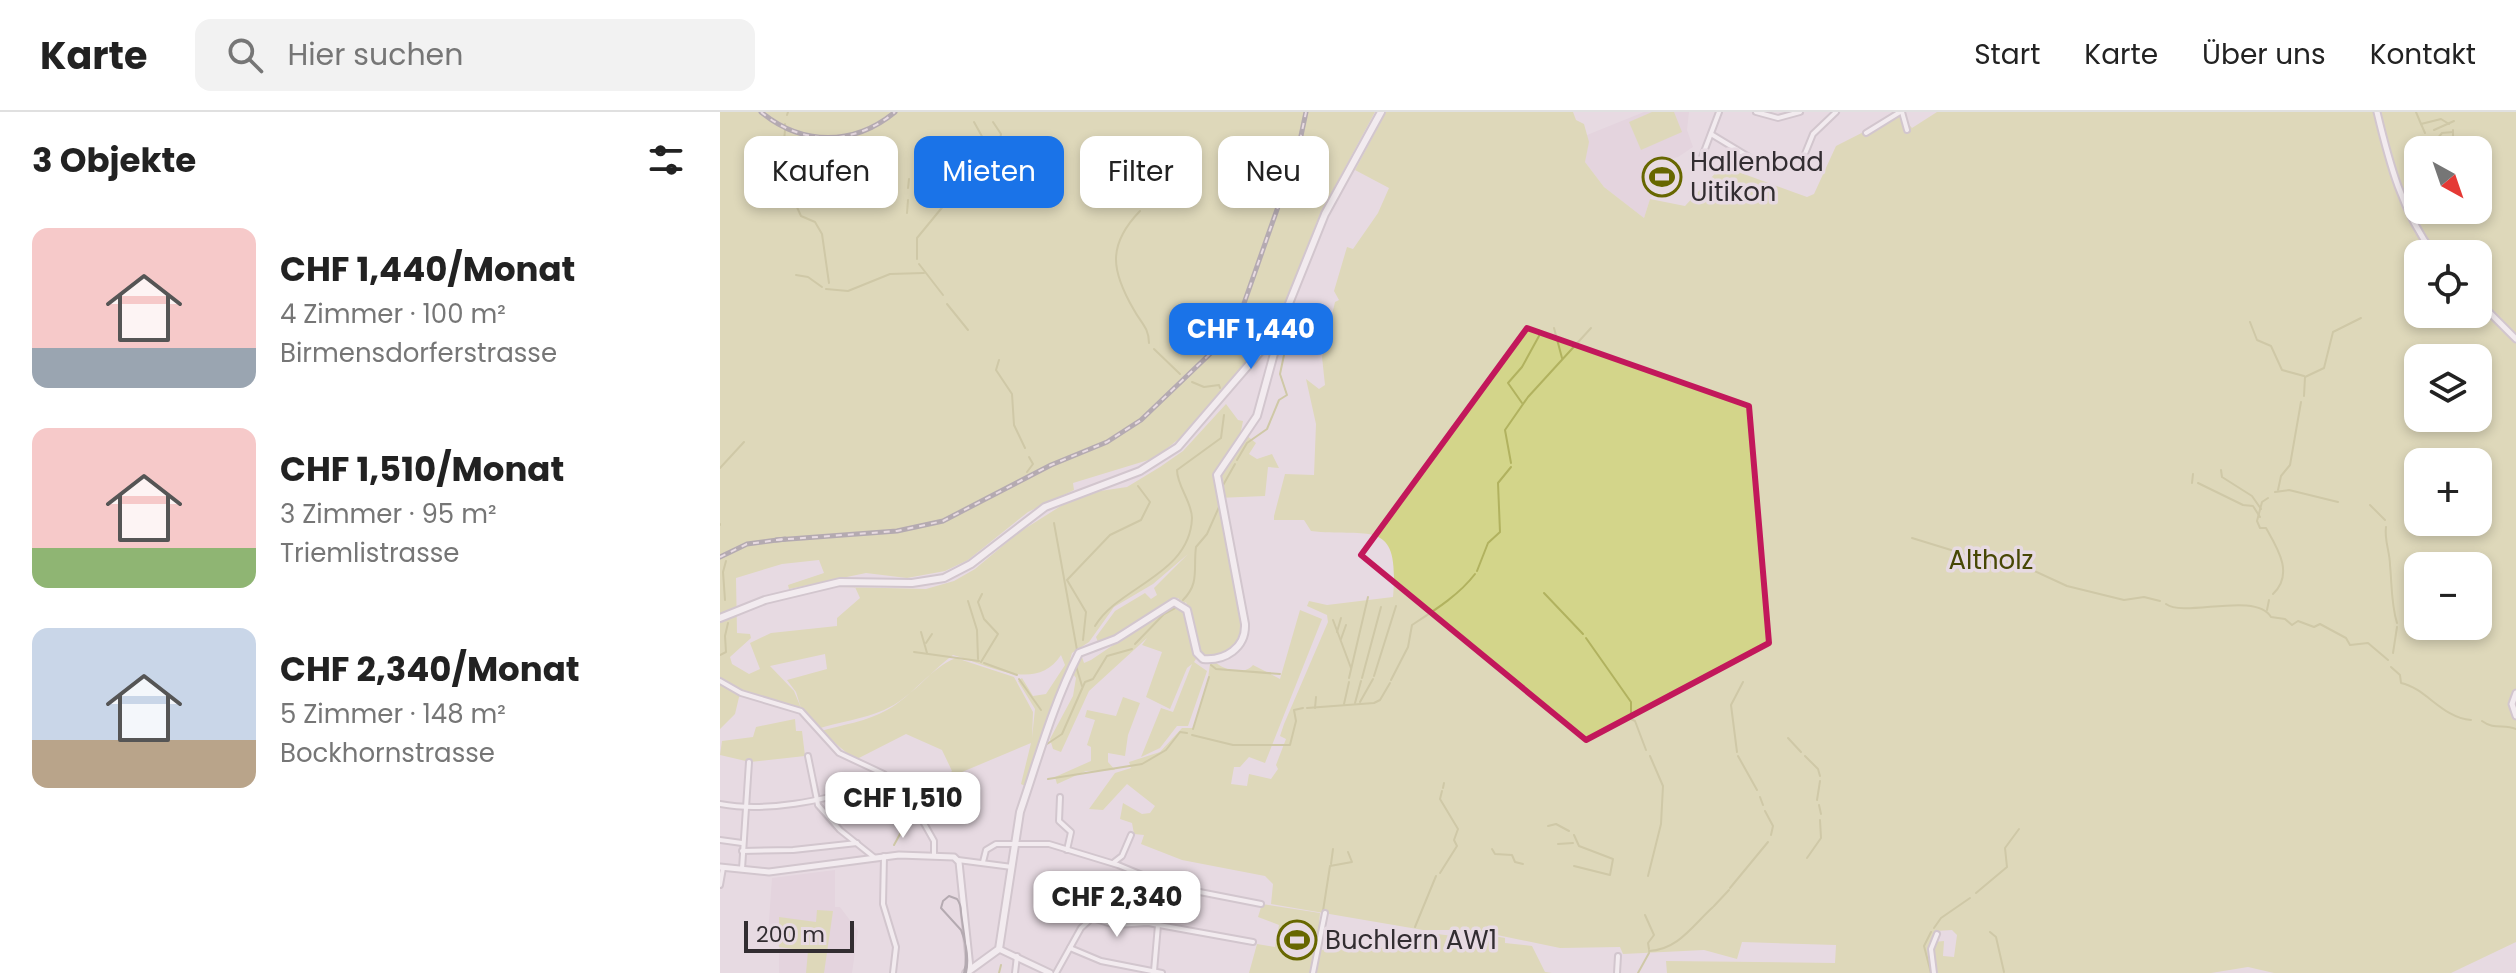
<!DOCTYPE html>
<html lang="de">
<meta charset="utf-8">
<style>
:root{--surface:#fff;--page:#f2f2f2;--text:#222;--muted:#767676;--line:#e0e0e0;--accent:#1a73e8}
body{margin:0;font-family:Poppins,sans-serif;background:var(--page);color:var(--text);height:100vh;display:flex;flex-direction:column;font-size:30px;white-space:nowrap}
*{box-sizing:border-box;margin:0}
p{font-size:26px;color:var(--muted)}
.icon{flex:none;width:44px;height:44px;fill:none;stroke:currentColor;stroke-width:2;stroke-linecap:round;stroke-linejoin:round}
.map{position:relative;flex:1;overflow:hidden}
.side{display:flex;flex-direction:column;background:var(--surface);width:720px}
.side>*{flex:none}
.hud{position:absolute;left:24px;top:24px;width:760px;height:72px;display:flex;gap:16px}
.needle{width:52px;rotate:140deg}
.fabs{position:absolute;left:1684px;top:24px;display:grid;gap:16px}
.fabs a{display:grid;place-items:center;width:88px;height:88px;border-radius:16px;background:var(--surface);box-shadow:0 4px 12px #0003;font-size:40px}
.scale{position:absolute;left:24px;bottom:20px;width:110px;box-sizing:border-box;padding-left:8px;border:4px solid #322d31;border-top:0;font-size:22px;line-height:28px;white-space:nowrap;color:#322d31;-webkit-text-stroke:6px #e7dae2;paint-order:stroke}
.price{position:absolute;translate:-50% -68px;padding:0 18px;border-radius:16px;background:#fff;color:#222;font-size:26px;line-height:52px;filter:drop-shadow(0 2px 4px #0008)}
.price::after{content:'';position:absolute;left:50%;top:48px;width:24px;height:18px;margin-left:-12px;background:inherit;clip-path:polygon(0 0,100% 0,50% 100%)}
.price.active{background:var(--accent);color:#fff}
ul{padding:0;list-style:none}
li{display:flex;align-items:center;gap:24px;height:200px;padding:0 32px}
li span{display:grid;place-items:center;flex:none;width:224px;height:160px;border-radius:16px;color:#555}
li>.icon{margin-inline-start:auto}
span .icon{width:96px;height:96px;fill:#fffc;stroke-width:1}
li b{font-size:34px}
h2{display:flex;justify-content:space-between;align-items:center;height:96px;padding:0 32px;font-size:34px}
.tag{padding:0 28px;border-radius:16px;background:var(--surface);box-shadow:0 4px 12px #0003;font-size:28px;line-height:72px}
.tag.active{background:var(--accent);color:#fff}
header{display:flex;align-items:center;gap:48px;box-sizing:border-box;height:112px;padding:0 40px;background:var(--surface);border-bottom:2px solid var(--line)}
header strong{font-size:38px}
nav{display:flex;gap:44px;margin-inline-start:auto;font-size:28px}
.search{width:560px;height:72px;background:var(--page);display:flex;align-items:center;gap:20px;box-sizing:border-box;padding:0 28px;border-radius:16px;color:var(--muted);font-size:30px}
main{display:flex;flex:1;min-height:0}
.map>svg:first-child{display:block}
.built{fill:#dfccd9}
.green{fill:#d3d58a;fill-rule:evenodd}
.lines{fill:none;stroke-linecap:round;stroke-linejoin:round}
.stream{stroke:#b1b25f;stroke-width:2}
.minor-casing{stroke:#b9adb5;stroke-width:8}
.tertiary-casing{stroke:#b9adb5;stroke-width:9}
.secondary-casing{stroke:#b9adb5;stroke-width:10}
.minor{stroke:#fff;stroke-width:4}
.tertiary{stroke:#fff;stroke-width:5}
.secondary{stroke:#fff;stroke-width:6}
.tram{stroke:#776f75;stroke-width:2}
.rail-casing{stroke:#776f75;stroke-width:5}
.rail{stroke:#e7dae2;stroke-width:2;stroke-dasharray:6;stroke-linecap:butt}
.marked{fill:none;stroke:#c2185b;stroke-width:6;stroke-linejoin:round}
.labels{text-anchor:middle;stroke-width:7;stroke-linejoin:round;paint-order:stroke}
.poi-label{font-size:26px;fill:#322d31;stroke:#e7dae2;text-anchor:start}
.park-label{font-size:26px;fill:#474704;stroke:#e7dae2}
</style>
<header>
<strong>Karte</strong>
<div class="search"><svg class="icon" aria-label="search" viewBox="0 0 24 24"><circle cx="10" cy="10" r="6"/><path d="M15 15l6 6"/></svg>Hier suchen</div>
<nav><a>Start</a><a>Karte</a><a>Über uns</a><a>Kontakt</a></nav>
</header>
<main>
<section class="side">
<h2>3 Objekte<svg class="icon" aria-label="filters" viewBox="0 0 24 24"><path d="M4 7h16M4 17h16"/><circle cx="9" cy="7" r="2"/><circle cx="15" cy="17" r="2"/></svg></h2>
<ul>
<li><span style="background:linear-gradient(#f6c9c9 75%,#9aa5b1 0)"><svg class="icon" aria-label="home" viewBox="0 0 24 24"><path d="M3 11l9-7 9 7M6 9v11h12V9"/></svg></span><div><b>CHF 1,440/Monat</b><p>4 Zimmer · 100 m²</p><p>Birmensdorferstrasse</p></div></li>
<li><span style="background:linear-gradient(#f6c9c9 75%,#8fb573 0)"><svg class="icon" aria-label="home" viewBox="0 0 24 24"><path d="M3 11l9-7 9 7M6 9v11h12V9"/></svg></span><div><b>CHF 1,510/Monat</b><p>3 Zimmer · 95 m²</p><p>Triemlistrasse</p></div></li>
<li><span style="background:linear-gradient(#c9d6e8 70%,#b9a48a 0)"><svg class="icon" aria-label="home" viewBox="0 0 24 24"><path d="M3 11l9-7 9 7M6 9v11h12V9"/></svg></span><div><b>CHF 2,340/Monat</b><p>5 Zimmer · 148 m²</p><p>Bockhornstrasse</p></div></li>
</ul>
</section>
<div class="map">
<svg width="1796" height="861" viewBox="0 0 1796 861">
<rect width="100%" height="100%" fill="#e7dae2"/>
<!-- built -->
<g class="built">
<path d="M924,0H969L967,18L973,35L958,45L926,53L923,59L936,80L930,87L924,106L884,75L865,50L867,23Z"/>
<path d="M115,758V795H120L138,819L132,861H59V835L48,823L52,766Z"/>
</g>
<!-- green -->
<g class="green">
<path d="M0,0H655L600,102L557,212L470,318L435,346L353,371L354,378L308,400L248,448L225,459L187,466L146,461L69,477L68,473L104,461L99,448L62,452L16,466L17,521L30,522L31,526L10,545L12,552L29,562L40,557L30,531L51,521L117,514V506L140,486L135,475H123L206,477L234,469L255,457L298,421L344,392L380,379L407,375L440,355L463,339L506,292L518,308L523,309L521,319L536,331L529,342L537,347L552,342L559,356L548,355L545,384L498,386L523,515C520,537 506,539 486,546L481,541L466,490L461,495L476,547L474,550L487,559L468,614H457L440,636L421,645L441,596L453,600L472,552L467,556L450,597L426,585L442,540L422,533L427,526L369,579L341,640L333,637L330,627L353,584L356,566L349,556L314,645L307,675L301,672L311,631L223,668L232,659L222,638L186,622L135,648L101,619C122,613 148,609 167,598C193,584 210,556 236,546L294,565L313,600L312,626L315,597L298,569L302,566L313,584L326,582L345,553L341,543C316,582 267,552 233,543C210,560 191,586 164,598C144,607 119,610 97,617L82,597L20,581L15,602L0,617ZM468,442L434,476L437,483L431,487L425,481L395,499L376,525L378,530L392,525L451,487L459,486L451,494L371,548L364,551L362,545L350,548L352,541L369,530L394,495L433,472ZM105,542L107,557L67,568L76,580L81,596L74,579L50,554Z"/>
<path d="M666,0H853L856,8L864,12L869,30L865,50L884,75L924,106L930,87L965,94L1002,54L1087,85L1094,82L1116,34L1179,2L1192,16L1217,0H1796V830L1731,861H1554L1528,855L1491,861H1215L1214,830L1224,829L1223,844L1234,845L1237,823L1232,818L1216,819L1209,836L1212,861H947L946,849L1115,851L1116,833L1022,830L1017,847L984,838L903,842L900,835L840,836L753,818H703L551,792L553,772L545,764L462,748L421,732L424,723L414,722L412,711L400,707L403,691L422,702L430,701L435,694L407,672L383,698L369,697L395,661L411,656L409,650L440,640L462,616H473L487,573L490,552L495,550C504,558 524,564 533,553L560,567L580,498L602,507L545,651L529,645L520,655H514L511,672L527,674L529,662L551,667L558,657L556,653L566,627L560,624L564,612L608,510L607,503L587,494L589,489L607,493L673,485C680,404 650,426 591,419L584,408H554V404L565,362L594,363L596,312L586,267L599,277L605,273L602,245L615,190L619,188L614,179L627,135L633,137L658,101L669,76L635,58ZM1698,38H1758V98H1698ZM1698,142H1758V202H1698ZM1698,246H1758V306H1698ZM1698,350H1758V410H1698ZM1698,454H1758V514H1698Z"/>
<path d="M932,0H954L962,20L921,38L909,10Z"/>
<path d="M403,585L420,591L408,623L405,644L388,641V650L395,658L366,659L337,672L335,665L371,649V635L367,633L375,608L365,605L367,598L396,604Z"/>
<path d="M75,607L76,619H82L85,644L30,650L0,643L2,629L33,625L36,615Z"/>
<path d="M542,792L600,801L597,838L687,835L717,822L766,828L768,823L785,826V831L812,834L825,860L832,861H529L537,832L555,835L559,813L538,805Z"/>
<path d="M97,798L113,799L104,861H86L88,839L59,835V805L96,810Z"/>
</g>
<g class="lines">
<!-- stream -->
<g class="stream">
<path d="M1696,0L1701,12L1721,7L1729,12"/>
<path d="M67,3L68,0"/>
<path d="M1701,12L1705,21"/>
<path d="M65,14V12"/>
<path d="M65,18L64,29L71,39L69,56L75,70"/>
<path d="M1714,18L1734,9"/>
<path d="M201,35L211,57L206,65L211,71L204,75"/>
<path d="M1708,38L1722,21L1733,20"/>
<path d="M1733,38V18"/>
<path d="M1693,46L1698,54"/>
<path d="M213,53L220,28"/>
<path d="M249,61L264,28L254,10"/>
<path d="M76,73V85"/>
<path d="M188,76L189,67"/>
<path d="M235,84L265,79L273,67L281,22L273,10"/>
<path d="M76,93L81,104L95,110L102,122L109,171"/>
<path d="M420,99C386,134 392,160 414,198C421,211 429,216 429,231"/>
<path d="M187,101L188,88"/>
<path d="M197,147V126L248,64"/>
<path d="M199,152L223,183"/>
<path d="M76,163L88,165L102,175"/>
<path d="M106,177L128,179L170,162L204,161"/>
<path d="M227,192L248,218"/>
<path d="M1530,210L1537,228L1551,234L1562,258L1584,264"/>
<path d="M834,216L842,246"/>
<path d="M434,237L460,262"/>
<path d="M279,248L276,258L292,282L294,313L305,336"/>
<path d="M472,270L484,275L499,273L500,276"/>
<path d="M1584,284L1585,265L1604,256L1613,220L1641,206"/>
<path d="M802,291L788,271L802,255L819,224V218"/>
<path d="M517,348L527,331L547,317L559,288L567,283L560,262L564,243"/>
<path d="M791,351L785,318L808,285L871,216"/>
<path d="M0,356L24,330"/>
<path d="M1501,358L1502,365L1532,384L1541,397"/>
<path d="M307,360L313,352L309,345"/>
<path d="M1472,371L1473,362"/>
<path d="M1478,371L1523,393L1533,394L1540,405"/>
<path d="M1558,378L1561,364L1570,353L1581,290"/>
<path d="M1555,380L1569,378L1618,390"/>
<path d="M1548,386L1542,390L1537,409L1540,416H1546C1558,437 1574,462 1553,482"/>
<path d="M505,387L502,375L515,352"/>
<path d="M1650,393L1665,408"/>
<path d="M334,411L357,538"/>
<path d="M0,412V413"/>
<path d="M1666,415C1664,428 1670,440 1670,453C1672,472 1671,492 1677,511"/>
<path d="M1192,426L1283,454"/>
<path d="M1289,455L1310,457L1347,474L1404,488L1424,485L1440,489"/>
<path d="M757,459L768,431L780,420L778,371L791,355"/>
<path d="M824,481L863,522"/>
<path d="M5,488L3,460L6,449"/>
<path d="M463,488C480,471 473,457 476,435L487,422L499,395"/>
<path d="M248,489L257,518L258,547"/>
<path d="M1446,492C1464,506 1535,479 1551,505L1565,507L1572,513L1578,509L1594,515L1600,512L1626,526L1630,533L1648,531L1668,548"/>
<path d="M1547,498L1549,488"/>
<path d="M613,508L631,556"/>
<path d="M375,514C399,474 470,463 472,406C472,390 457,374 457,358L501,326L504,303"/>
<path d="M201,520L207,541"/>
<path d="M617,520L621,506"/>
<path d="M866,526L911,590V607L915,609L926,638"/>
<path d="M621,527L626,513"/>
<path d="M363,528L366,500L347,468L390,423L421,408L430,390L418,374"/>
<path d="M206,531L212,522"/>
<path d="M415,532L444,502L457,495"/>
<path d="M194,540L259,549"/>
<path d="M1673,541L1677,515"/>
<path d="M0,543L6,540L5,524L8,511"/>
<path d="M261,550L278,522L264,507L258,490L262,482"/>
<path d="M264,551L297,563"/>
<path d="M491,553L496,557L560,562"/>
<path d="M356,554L362,574"/>
<path d="M1671,555L1680,563L1681,571C1706,576 1722,606 1751,608"/>
<path d="M654,564L676,494"/>
<path d="M629,566L648,485"/>
<path d="M642,566L661,495"/>
<path d="M299,567L321,598"/>
<path d="M671,568L688,535L692,513C715,498 739,483 755,462"/>
<path d="M640,590L653,567"/>
<path d="M635,591L641,569"/>
<path d="M624,592L629,570"/>
<path d="M587,596L654,591L660,588L670,571"/>
<path d="M595,596L596,585"/>
<path d="M1762,609C1774,618 1784,612 1796,617"/>
<path d="M473,617L489,565"/>
<path d="M472,623L513,633H570L576,609L574,598L583,596"/>
<path d="M1068,626L1081,640"/>
<path d="M327,632L342,622L365,570L373,567L387,544L412,537"/>
<path d="M1017,640L1011,593L1023,570"/>
<path d="M1018,644L1037,678"/>
<path d="M1085,644L1098,657L1100,664"/>
<path d="M328,667L422,652L446,638L460,620L467,621"/>
<path d="M723,676L724,671"/>
<path d="M1040,685L1043,693"/>
<path d="M1097,688L1100,669"/>
<path d="M1099,693L1101,702"/>
<path d="M1045,699L1053,714L1051,723"/>
<path d="M828,714L836,712L849,719"/>
<path d="M838,732L853,731"/>
<path d="M174,733L192,700"/>
<path d="M772,737L775,742L792,743L795,750L803,752"/>
<path d="M1087,746L1101,726L1100,708"/>
<path d="M611,752L613,737"/>
<path d="M854,754L890,763L893,747L859,734L854,723"/>
<path d="M720,761L737,734L734,728L738,717L720,687L722,679"/>
<path d="M928,764L941,712L943,674L930,644"/>
<path d="M1010,776L1048,730"/>
<path d="M1256,781L1287,755L1285,736L1299,717"/>
<path d="M994,794L1009,778"/>
<path d="M603,799L610,754L632,750L628,740"/>
<path d="M925,803L934,823L928,831L929,837"/>
<path d="M601,810L603,801"/>
<path d="M695,815L716,764"/>
<path d="M1214,816L1221,806L1250,786"/>
<path d="M1270,820L1276,825L1284,860"/>
<path d="M597,828L600,812"/>
<path d="M929,839C958,838 973,813 993,795"/>
<path d="M592,857L596,831"/>
<path d="M279,861L281,853"/>
<path d="M918,861L929,841"/>
<path d="M1211,861L1204,834L1211,820"/>
</g>
<defs>
<g id="minor">
<path d="M1036,0L1058,6L1080,0"/>
<path d="M1182,0L1187,18"/>
<path d="M1146,21L1180,0"/>
<path d="M991,22L1029,45"/>
<path d="M982,45L999,0"/>
<path d="M1082,49L1093,22L1116,0"/>
<path d="M0,569L21,581L81,599L119,641L164,662L201,706L214,729V743"/>
<path d="M88,644L98,693L120,718L155,746"/>
<path d="M340,685L339,709L351,720L347,738"/>
<path d="M0,692C48,701 102,688 149,675"/>
<path d="M0,728L22,731"/>
<path d="M22,739L73,738L137,731"/>
<path d="M164,744L163,792L176,835L173,861"/>
<path d="M238,748L292,755"/>
<path d="M263,750L266,738L276,732H329L398,753L449,774L541,792"/>
<path d="M393,751L402,744L411,723"/>
<path d="M22,757L29,650"/>
<path d="M0,773L3,756"/>
<path d="M350,836L381,849L442,861"/>
<path d="M434,859L438,813"/>
<path d="M295,861L297,844"/>
<path d="M336,861L361,816L372,806L395,813L428,811L533,830"/>
<path d="M593,861L605,801"/>
<path d="M897,861L898,844"/>
<path d="M1214,861L1211,837L1217,822"/>
</g>
<g id="tertiary">
<path d="M1657,0C1669,50 1682,100 1714,142"/>
<path d="M1758,189L1796,227"/>
<path d="M1796,581L1792,592L1796,604"/>
<path d="M0,755L49,760L179,743L234,745L239,750L250,856"/>
<path d="M279,837L330,861"/>
</g>
<g id="secondary">
<path d="M0,506L45,488L120,470L192,471L224,466L251,452L325,395L420,359L458,335L558,219L605,102L661,0"/>
<path d="M246,861L279,837L300,700C318,647 333,592 359,541L396,527L454,490L467,498L477,541L483,547C505,549 526,536 525,512L497,363L537,304L555,238L552,229"/>
</g>
</defs>
<!-- minor casing -->
<use href="#minor" class="minor-casing"/>
<!-- tertiary casing -->
<use href="#tertiary" class="tertiary-casing"/>
<!-- secondary casing -->
<use href="#secondary" class="secondary-casing"/>
<!-- minor -->
<use href="#minor" class="minor"/>
<!-- tertiary -->
<use href="#tertiary" class="tertiary"/>
<!-- secondary -->
<use href="#secondary" class="secondary"/>
<!-- tram -->
<path class="tram" d="M244,861C249,842 243,819 241,800C241,795 240,791 237,787L229,784L223,789L221,796L241,818C246,831 249,847 246,861"/>
<defs>
<g id="rail">
<path d="M41,0C82,34 134,34 175,0"/>
<path d="M56,428L177,419L223,409L331,353L387,330L421,308L493,239L522,197L578,38L586,0"/>
<path d="M0,445L27,432L65,427"/>
</g>
</defs>
<!-- rail casing -->
<use href="#rail" class="rail-casing"/>
<!-- rail -->
<use href="#rail" class="rail"/>
</g>
<!-- marked area -->
<path d="M0 0H1796V861H0ZM807,216L1029,294L1049,531L866,628L641,443Z" fill="#e7dae2" fill-opacity=".55" fill-rule="evenodd"/>
<path class="marked" d="M807,216L1029,294L1049,531L866,628L641,443Z"/>
<!-- icons -->
<defs>
<symbol id="stadium-ring" viewBox="-11 -11 22 22"><circle r="9.5" fill="#e7dae2" stroke="#676700" stroke-width="1.5"/><path d="M0-5a6.5 5 0 1 0 0 10a6.5 5 0 1 0 0-10ZM-3.5-1.8h7v3.6h-7Z" fill="#676700"/></symbol>
</defs>
<g fill-rule="evenodd">
<use href="#stadium-ring" x="920" y="43" width="44" height="44"/>
<use href="#stadium-ring" x="555" y="806" width="44" height="44"/>
</g>
<g class="labels">
<!-- poi labels -->
<g class="poi-label">
<text x="970" y="59">Hallenbad<tspan x="970" dy="30">Uitikon</tspan></text>
<text x="605" y="837">Buchlern AW1</text>
</g>
<!-- park labels -->
<g class="park-label">
<text x="1271" y="457">Altholz</text>
</g>
</g>
</svg>
<div class="fabs">
<a><svg class="needle" viewBox="-14 -14 28 28"><path d="M0-13l5 13h-10z" fill="#e53935"/><path d="M0 13l5-13h-10z" fill="#767676"/></svg></a>
<a><svg class="icon" aria-label="locate" viewBox="0 0 24 24"><circle cx="12" cy="12" r="6"/><path d="M12 2v4M12 18v4M2 12h4M18 12h4"/></svg></a>
<a><svg class="icon" aria-label="layers" viewBox="0 0 24 24"><path d="M12 4l9 5-9 5-9-5zM3 14l9 5 9-5"/></svg></a>
<a>+</a>
<a>−</a>
</div>
<div class="scale">200 m</div>
<b class="price active" style="left:531px;top:259px">CHF 1,440</b>
<b class="price" style="left:183px;top:728px">CHF 1,510</b>
<b class="price" style="left:397px;top:827px">CHF 2,340</b>
<div class="hud">
<a class="tag">Kaufen</a>
<a class="tag active">Mieten</a>
<a class="tag">Filter</a>
<a class="tag">Neu</a>
</div>
</div>
</main>
